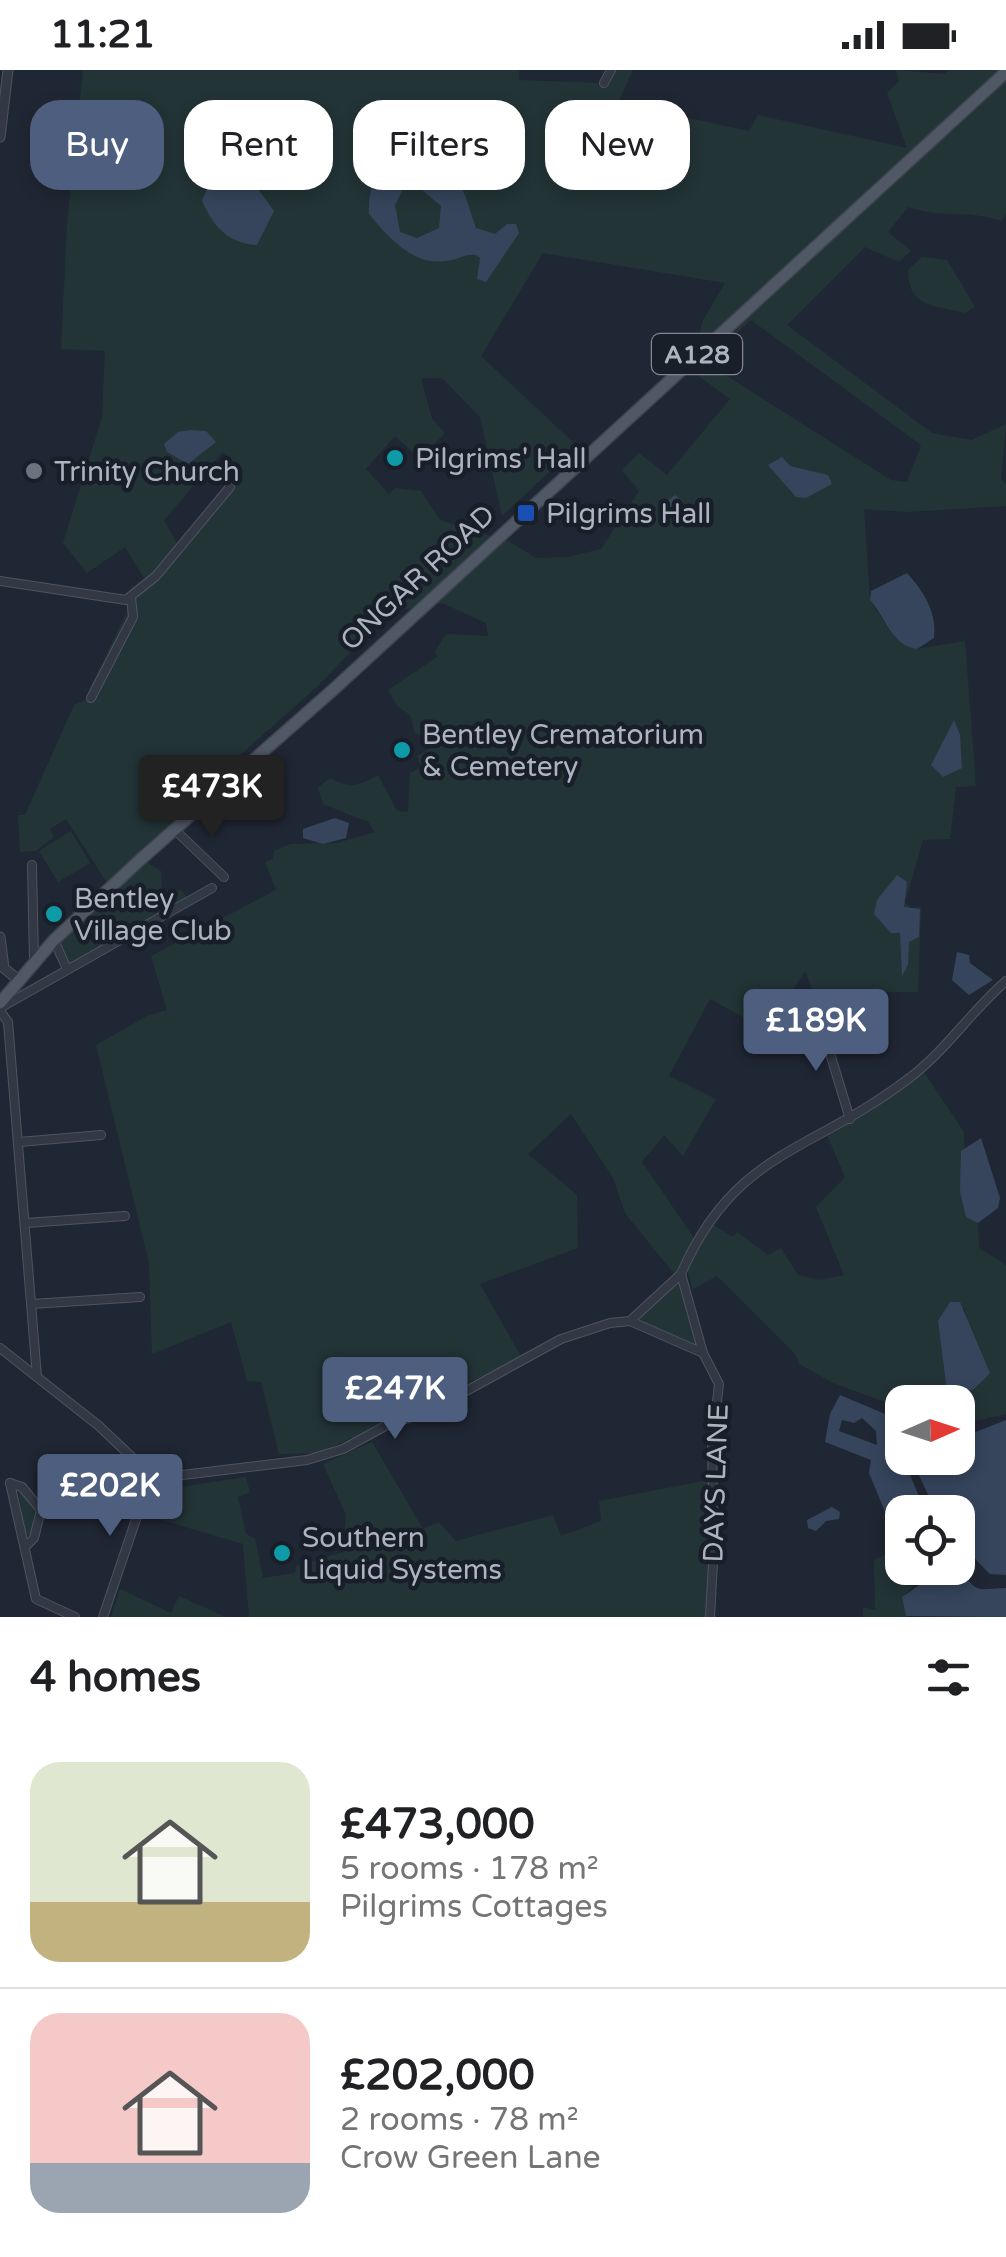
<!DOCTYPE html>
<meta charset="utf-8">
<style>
:root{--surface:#fff;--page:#f2f2f2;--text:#202124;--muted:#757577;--line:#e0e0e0;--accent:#4d5e7f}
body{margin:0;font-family:"Varela Round",sans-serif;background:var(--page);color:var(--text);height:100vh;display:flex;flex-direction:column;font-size:38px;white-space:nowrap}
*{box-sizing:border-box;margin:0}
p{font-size:32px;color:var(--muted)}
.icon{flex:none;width:55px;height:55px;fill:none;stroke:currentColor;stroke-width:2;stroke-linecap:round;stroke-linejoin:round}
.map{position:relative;height:1547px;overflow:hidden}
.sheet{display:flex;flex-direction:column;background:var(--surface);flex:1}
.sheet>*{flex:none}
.banner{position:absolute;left:30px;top:30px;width:948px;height:90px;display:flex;gap:20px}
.needle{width:65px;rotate:87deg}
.tools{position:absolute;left:885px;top:1315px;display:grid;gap:20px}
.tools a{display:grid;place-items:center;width:90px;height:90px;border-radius:20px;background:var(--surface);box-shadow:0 5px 15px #0003;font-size:50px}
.price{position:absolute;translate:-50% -85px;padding:0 22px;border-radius:10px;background:var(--accent);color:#fff;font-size:32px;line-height:65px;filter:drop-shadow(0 2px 5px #0008)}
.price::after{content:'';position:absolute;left:50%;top:60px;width:30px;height:22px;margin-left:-15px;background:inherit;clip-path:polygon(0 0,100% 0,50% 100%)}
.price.active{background:#222;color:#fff}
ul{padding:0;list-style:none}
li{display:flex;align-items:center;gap:30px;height:250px;padding:0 30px}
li+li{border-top:2px solid var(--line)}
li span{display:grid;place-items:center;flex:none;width:280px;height:200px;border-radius:30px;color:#555}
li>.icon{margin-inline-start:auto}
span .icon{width:120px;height:120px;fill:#fffc;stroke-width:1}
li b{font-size:42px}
h2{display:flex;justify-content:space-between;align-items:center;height:120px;padding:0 30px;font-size:42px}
.pill{padding:0 35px;border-radius:30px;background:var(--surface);box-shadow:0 5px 15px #0003;font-size:35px;line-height:90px}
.pill.active{background:var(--accent);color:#fff}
.status{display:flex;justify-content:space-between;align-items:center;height:70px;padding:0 50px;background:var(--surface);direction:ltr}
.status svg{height:28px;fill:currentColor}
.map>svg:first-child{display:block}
.green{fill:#233436;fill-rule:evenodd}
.water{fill:#36455c;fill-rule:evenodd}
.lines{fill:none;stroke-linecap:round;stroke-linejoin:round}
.minor-casing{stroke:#4e545f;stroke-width:10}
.tertiary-casing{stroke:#4e545f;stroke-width:11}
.primary-casing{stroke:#3d434e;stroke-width:14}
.minor{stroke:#333944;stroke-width:8}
.tertiary{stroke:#333944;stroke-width:9}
.primary{stroke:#515865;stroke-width:11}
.culture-dot{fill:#0f9aa8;stroke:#191f29;stroke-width:4}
.worship-dot{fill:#6b7280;stroke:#191f29;stroke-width:4}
.transit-dot{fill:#1a4fb4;stroke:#191f29;stroke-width:4}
.labels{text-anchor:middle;stroke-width:9;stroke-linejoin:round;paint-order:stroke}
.shield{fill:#191f29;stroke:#818793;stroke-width:2.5}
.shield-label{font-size:25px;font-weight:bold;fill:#adb4c1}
.poi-label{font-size:28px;fill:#adb4c1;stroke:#191f29;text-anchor:start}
.street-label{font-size:28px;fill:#adb4c1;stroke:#191f29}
</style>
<div class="status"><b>11:21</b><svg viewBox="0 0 49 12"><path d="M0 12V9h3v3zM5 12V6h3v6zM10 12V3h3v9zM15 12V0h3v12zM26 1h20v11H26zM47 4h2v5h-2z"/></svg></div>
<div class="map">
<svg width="1006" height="1547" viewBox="0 0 1006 1547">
<rect width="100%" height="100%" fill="#202734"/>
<!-- green -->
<g class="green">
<path d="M83,0H519V10L601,13L605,0H633L618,33L749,61L758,45L907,78L887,23L899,11L896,0L945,4L949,0H1006V142L1002,151C965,139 945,149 908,137L888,162L911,181L899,192L865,177L787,255L932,363L972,370L1006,354L1001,409L1006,414V436L906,442L864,439L870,530L895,568L917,579L965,571L976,716L956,717L950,769L923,770L905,832L911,838L921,837L918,922H885L821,941L805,901L786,931L769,924L750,951L710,929L669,1006L716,1029L683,1086L664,1065L642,1092L696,1171L707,1151L733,1167L737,1162L768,1185L781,1178L798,1205L819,1210L844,1205L816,1137L845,1107L826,1063L921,998L964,1062L966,1147L978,1153L979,1178L1006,1195V1344L975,1351L966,1340L958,1345V1332H902V1338L833,1313L799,1294L796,1285L717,1206L693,1219L687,1200L680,1197L675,1205L625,1143L613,1108L571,1044L528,1084L577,1125L578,1178L480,1214L522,1288L319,1383L279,1384L261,1312L247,1311L231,1252L152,1284L149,1193L96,975L147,946L167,940L151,886L276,820L265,792L273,789L274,781L290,774L337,773L375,762L368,752L323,734L318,718L330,708C350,719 359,716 378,705L397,741L408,742L410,703L421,697L417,686L429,679L423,666L415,663L410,645L397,636L388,620L437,587L435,581L446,564L488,566L486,553L442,533L388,542L319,615L221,702L229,712L142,790L161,801L162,825L169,819L182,821L189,831L67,899L54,870L107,813L66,749L50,759L54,767L36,781L20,782L18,745H25L74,635L90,628L89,620L127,542L129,520L144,508L125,477L87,503L63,473L102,347L105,281L61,279L67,155ZM543,183L725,213L702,252L693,302L730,329L667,405L639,383L622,400L639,421L601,479L567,487L536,488L510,472L440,450L421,421L395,418L389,424L366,399L395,366L420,389L445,363L432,349L421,308H442L480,347L502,446L577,376L481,286ZM751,250L921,375L907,412L891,410L705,292ZM223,382L243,401L179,477L164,450ZM964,1238L973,1270L981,1280L974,1319L949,1328L938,1252Z"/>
<path d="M922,187L947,190L975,237L965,243C935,235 908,238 908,200Z"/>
<path d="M71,761L90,793L58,812L39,781Z"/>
<path d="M681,1204L703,1283L630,1251Z"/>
<path d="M372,1372L423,1459L439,1452L456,1471L553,1445L561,1466L601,1451L599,1431L714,1409L710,1547H249L243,1474L145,1445L141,1436L147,1437L156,1412L181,1417L246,1407L250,1422L238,1427L246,1464L255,1468L263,1508L295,1503L296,1496L343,1482L346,1445L323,1394Z"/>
<path d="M18,1418L39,1441L32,1466L25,1464Z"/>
<path d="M895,1480C907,1493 900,1504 912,1518L902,1527L907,1547H863V1537L875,1540L874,1490Z"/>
<path d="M120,1519L171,1543L179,1526L226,1547H111Z"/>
</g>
<!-- water -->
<g class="water">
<path d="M431,83C460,96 466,130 476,158L495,164L507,154H516L519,163L486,212L477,209L480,188L476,185C466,183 457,190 446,191C413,196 388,167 369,144C367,102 391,83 431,83ZM404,117L421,119L441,136L439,158L417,168L400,162L395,135Z"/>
<path d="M239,93L274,141L257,175C229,174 212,156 202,130L216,101Z"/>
<path d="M190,360L206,361L216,372L188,394L167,382L164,374L178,362Z"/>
<path d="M782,387L790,396L828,405L832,414L806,428L796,427L768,395Z"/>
<path d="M675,425L683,431L666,454L660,451L662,435Z"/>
<path d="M907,503C924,522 937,542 934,568L917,579C891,575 886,548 870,530L871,521Z"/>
<path d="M954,650L960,665L962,698L943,707L931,695Z"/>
<path d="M335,748L349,753L346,768L323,774L303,768V759Z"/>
<path d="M897,805L907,812L904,837L920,839L919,867L909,872L908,895L902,906L900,863H891L874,844L877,830Z"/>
<path d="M957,882L969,885L970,893L993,910L969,925L952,910Z"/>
<path d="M981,1068L1000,1128L998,1138L978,1153L966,1147L960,1122L961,1081Z"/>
<path d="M950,1232H960L990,1303L974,1319L948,1329L938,1251Z"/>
<path d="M840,1325L885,1344L897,1394L907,1398L924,1438L886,1444L869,1403L871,1390L825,1372L830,1344ZM862,1348L876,1361L877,1375L839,1361L842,1350L854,1353Z"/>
<path d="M1006,1350V1505L990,1504C969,1483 958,1473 958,1442H936L911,1388L942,1391L958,1388V1360L968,1365Z"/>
<path d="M832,1437L840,1442L839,1449L826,1451L816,1461L808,1458L807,1450Z"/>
<path d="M958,1497C979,1525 975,1519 1006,1518V1547L906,1546L902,1527L944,1498Z"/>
</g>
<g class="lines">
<defs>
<g id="minor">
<path d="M604,13L611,0"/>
<path d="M0,511L126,530L156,506L230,417"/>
<path d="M91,628L133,547L131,527"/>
<path d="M174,759L224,807"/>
<path d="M32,795L34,890"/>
<path d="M54,870L67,899"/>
<path d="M0,938L212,818"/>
<path d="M0,941L8,952L37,1307"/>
<path d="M819,947L850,1049"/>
<path d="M19,1072L101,1065"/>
<path d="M26,1153L125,1146"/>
<path d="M681,1204C735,1080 811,1083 908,1009C945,982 971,941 1006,911"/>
<path d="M32,1234L140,1227"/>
<path d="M0,1278L99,1356L138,1393L166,1407L307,1390L343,1379L389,1354L426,1343L561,1269L610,1253L630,1251L703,1283L681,1204L630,1251"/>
<path d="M703,1283L719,1314L712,1375L714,1475L710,1547"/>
<path d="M10,1413L36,1529L75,1547"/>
<path d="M10,1413L22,1417L41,1440L34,1468L25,1477"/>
<path d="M103,1547L152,1402"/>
</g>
<g id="tertiary">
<path d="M0,67L8,0"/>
<path d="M0,867L4,898L17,909"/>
</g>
<path id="primary" d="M0,933L54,870L141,789L334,619L1006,2"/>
</defs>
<!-- minor casing -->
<use href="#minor" class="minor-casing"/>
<!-- tertiary casing -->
<use href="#tertiary" class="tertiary-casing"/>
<!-- primary casing -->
<use href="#primary" class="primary-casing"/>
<!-- minor -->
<use href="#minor" class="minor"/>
<!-- tertiary -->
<use href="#tertiary" class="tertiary"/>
<!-- primary -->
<use href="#primary" class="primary"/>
</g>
<!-- markers -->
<g class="culture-dot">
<circle cx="395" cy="388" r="10"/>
<circle cx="402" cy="680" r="10"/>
<circle cx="54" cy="844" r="10"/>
<circle cx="282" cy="1483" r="10"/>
</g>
<circle class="worship-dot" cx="34" cy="401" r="10"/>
<rect class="transit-dot" x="516" y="433" width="20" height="20" rx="5"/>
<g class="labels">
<!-- shield labels -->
<rect class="shield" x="652" y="264" width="90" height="40" rx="8"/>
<g class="shield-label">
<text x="697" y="293">A128</text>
</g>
<!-- poi labels -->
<g class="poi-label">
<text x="415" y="398">Pilgrims' Hall</text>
<text x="54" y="411">Trinity Church</text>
<text x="546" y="453">Pilgrims Hall</text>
<text x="422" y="674">Bentley Crematorium<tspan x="422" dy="32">&amp; Cemetery</tspan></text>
<text x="74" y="838">Bentley<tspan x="74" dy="32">Village Club</tspan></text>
<text x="302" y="1477">Southern<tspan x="302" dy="32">Liquid Systems</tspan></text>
</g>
<!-- street labels -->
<g class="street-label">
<text transform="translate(417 507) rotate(-43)" y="10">ONGAR ROAD</text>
<text transform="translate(715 1413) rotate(-88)" y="10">DAYS LANE</text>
</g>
</g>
</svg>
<div class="tools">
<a><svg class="needle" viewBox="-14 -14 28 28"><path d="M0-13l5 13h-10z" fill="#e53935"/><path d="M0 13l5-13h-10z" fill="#757577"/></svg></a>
<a><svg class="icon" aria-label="locate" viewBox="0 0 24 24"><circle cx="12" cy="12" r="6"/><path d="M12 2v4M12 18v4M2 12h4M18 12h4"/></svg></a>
</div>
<b class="price active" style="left:212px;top:770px">£473K</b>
<b class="price" style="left:816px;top:1004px">£189K</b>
<b class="price" style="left:395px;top:1372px">£247K</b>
<b class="price" style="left:110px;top:1469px">£202K</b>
<div class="banner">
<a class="pill active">Buy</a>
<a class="pill">Rent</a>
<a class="pill">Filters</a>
<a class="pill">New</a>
</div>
</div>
<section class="sheet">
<h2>4 homes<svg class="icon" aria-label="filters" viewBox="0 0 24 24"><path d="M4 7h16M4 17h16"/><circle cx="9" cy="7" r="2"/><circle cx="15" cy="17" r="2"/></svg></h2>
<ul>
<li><span style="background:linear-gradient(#dfe7d0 70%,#c2b280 0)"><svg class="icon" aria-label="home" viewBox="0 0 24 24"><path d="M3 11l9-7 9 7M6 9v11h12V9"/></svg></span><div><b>£473,000</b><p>5 rooms · 178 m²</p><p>Pilgrims Cottages</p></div></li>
<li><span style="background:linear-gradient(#f6c9c9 75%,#9aa5b1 0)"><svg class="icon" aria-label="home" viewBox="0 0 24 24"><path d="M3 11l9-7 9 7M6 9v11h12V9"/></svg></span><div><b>£202,000</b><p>2 rooms · 78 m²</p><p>Crow Green Lane</p></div></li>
</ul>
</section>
